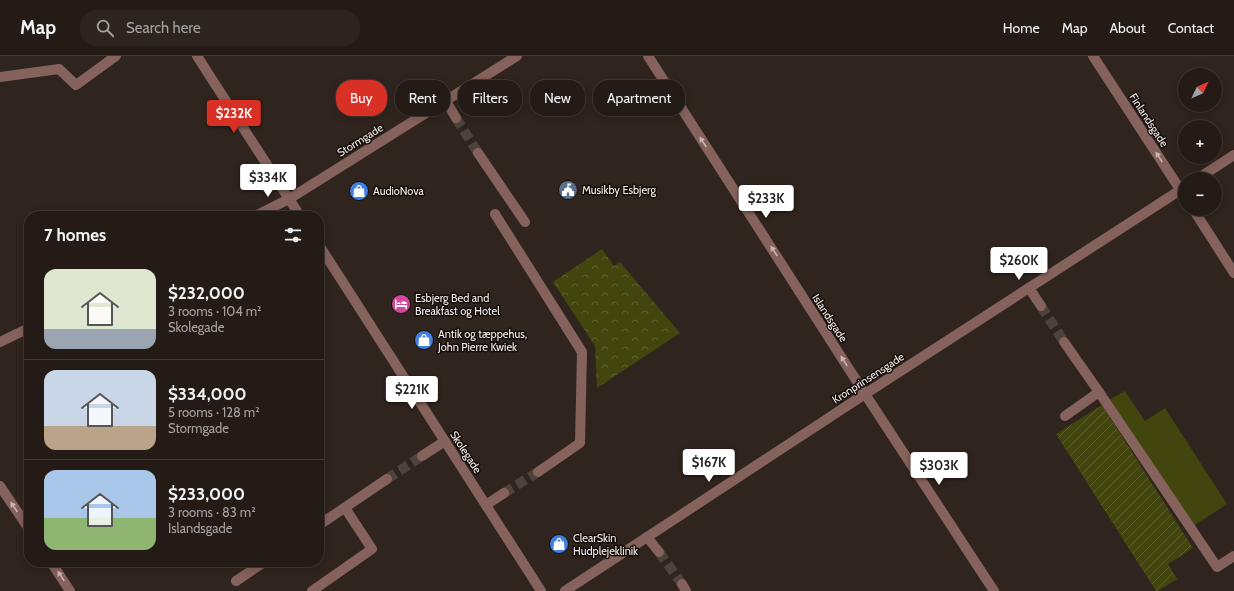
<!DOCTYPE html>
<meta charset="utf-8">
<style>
:root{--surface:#241b16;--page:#2c241f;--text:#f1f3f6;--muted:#a3a1a1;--line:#413935;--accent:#d93025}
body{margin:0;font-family:Cabin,sans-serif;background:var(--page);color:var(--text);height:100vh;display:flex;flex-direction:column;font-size:15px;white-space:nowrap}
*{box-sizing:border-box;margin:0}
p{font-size:13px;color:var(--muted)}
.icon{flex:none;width:22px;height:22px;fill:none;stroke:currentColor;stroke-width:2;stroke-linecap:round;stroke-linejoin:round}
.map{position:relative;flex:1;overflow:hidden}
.drawer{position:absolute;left:24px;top:155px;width:300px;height:356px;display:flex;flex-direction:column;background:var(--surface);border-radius:16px;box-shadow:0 2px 10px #0003,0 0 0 1px var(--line)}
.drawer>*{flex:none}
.top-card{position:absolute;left:336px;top:24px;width:380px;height:36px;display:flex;gap:8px}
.needle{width:26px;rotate:46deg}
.controls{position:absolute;left:1178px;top:12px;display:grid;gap:8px}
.controls a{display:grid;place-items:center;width:44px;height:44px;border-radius:50%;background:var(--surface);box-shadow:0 2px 10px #0003,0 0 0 1px var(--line);font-size:20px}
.price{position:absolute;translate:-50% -34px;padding:0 9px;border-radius:4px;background:#fff;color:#222;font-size:13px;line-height:26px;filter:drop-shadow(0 1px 2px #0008)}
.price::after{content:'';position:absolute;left:50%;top:24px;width:12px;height:9px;margin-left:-6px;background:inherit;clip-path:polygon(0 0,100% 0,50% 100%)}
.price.on{background:var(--accent);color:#fff}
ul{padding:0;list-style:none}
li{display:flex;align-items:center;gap:12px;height:100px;padding:0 20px}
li+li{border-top:1px solid var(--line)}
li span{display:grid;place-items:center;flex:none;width:112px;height:80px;border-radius:12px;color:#555}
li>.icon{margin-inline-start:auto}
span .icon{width:48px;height:48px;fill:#fffc;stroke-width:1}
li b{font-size:17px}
h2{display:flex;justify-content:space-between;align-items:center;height:48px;padding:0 20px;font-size:17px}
.chip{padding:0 14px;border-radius:16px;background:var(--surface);box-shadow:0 2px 10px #0003,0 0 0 1px var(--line);font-size:14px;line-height:36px}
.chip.on{background:var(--accent);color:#fff}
header{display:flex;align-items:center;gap:24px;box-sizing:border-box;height:56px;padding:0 20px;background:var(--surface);border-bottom:1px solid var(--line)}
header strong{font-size:19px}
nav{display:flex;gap:22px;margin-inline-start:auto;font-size:14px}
.search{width:280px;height:36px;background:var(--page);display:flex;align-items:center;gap:10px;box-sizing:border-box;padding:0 14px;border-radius:16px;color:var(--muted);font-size:15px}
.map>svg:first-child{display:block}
.grass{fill:#42450d}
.park{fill:url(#park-crowns)}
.garden{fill:url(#garden-furrows)}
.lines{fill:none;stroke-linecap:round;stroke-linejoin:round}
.minor-tunnel{stroke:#4e423c;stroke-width:10;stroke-dasharray:10 5;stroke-linecap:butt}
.minor{stroke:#86625c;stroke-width:10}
.oneway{fill:#c9b5b1}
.labels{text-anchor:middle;stroke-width:3;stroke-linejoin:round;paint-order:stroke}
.street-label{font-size:11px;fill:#f6ede9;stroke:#140e0c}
.poi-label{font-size:11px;fill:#f6ede9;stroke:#140e0c;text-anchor:start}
</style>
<header>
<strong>Map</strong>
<div class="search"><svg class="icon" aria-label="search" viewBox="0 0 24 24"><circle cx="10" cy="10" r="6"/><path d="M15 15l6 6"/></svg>Search here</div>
<nav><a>Home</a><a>Map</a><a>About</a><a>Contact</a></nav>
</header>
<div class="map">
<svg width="1234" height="535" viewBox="0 0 1234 535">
<defs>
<pattern id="park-crowns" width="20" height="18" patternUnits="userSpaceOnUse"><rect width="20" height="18" fill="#42450d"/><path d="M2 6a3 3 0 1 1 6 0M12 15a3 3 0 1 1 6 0" fill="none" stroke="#5e6030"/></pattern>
<pattern id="garden-furrows" width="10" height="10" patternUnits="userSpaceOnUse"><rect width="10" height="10" fill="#42450d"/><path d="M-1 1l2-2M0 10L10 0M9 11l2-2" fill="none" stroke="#5e6030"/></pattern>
</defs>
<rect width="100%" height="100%" fill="#30241e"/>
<!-- grass -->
<path class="grass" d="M1125,335L1145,365L1165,352L1227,448L1192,471L1109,344Z"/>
<!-- park -->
<path class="park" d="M602,193L614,210L620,206L680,277L597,332L595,290L553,226Z"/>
<!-- garden -->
<path class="garden" d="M1102,349L1193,492L1168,508L1177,523L1158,535H1156L1056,378Z"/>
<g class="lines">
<!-- minor-tunnel -->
<g class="minor-tunnel">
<path d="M456,62L478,97"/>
<path d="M1041,250L1064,286"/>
<path d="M387,423L422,400"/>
<path d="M504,437L538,416"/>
<path d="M659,496L682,528"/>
</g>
<!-- minor -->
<g class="minor">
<path d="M197,0L300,160"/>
<path d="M648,0L865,338L994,535"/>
<path d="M1093,0L1185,141"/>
<path d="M0,21L59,13L76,29L116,0"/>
<path d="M446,45L456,62"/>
<path d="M478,97L525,166"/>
<path d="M1197,123L1234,99"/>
<path d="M1193,153L1234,217"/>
<path d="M495,158L582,296L580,387L538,416"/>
<path d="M255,160L289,143L517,0"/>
<path d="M319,189L541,535"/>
<path d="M1029,232L1041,250"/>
<path d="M0,286L29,272"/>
<path d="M1064,286L1099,336L1217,511L1234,500"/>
<path d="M1065,360L1099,336"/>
<path d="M422,400L445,385"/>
<path d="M0,430L29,473"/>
<path d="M486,449L504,437"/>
<path d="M319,469L387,423"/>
<path d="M647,481L659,496"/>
<path d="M51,506L70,535"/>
<path d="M236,525L264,506"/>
<path d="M682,528L686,535"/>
<path d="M312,535L372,493L345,452"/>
<path d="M565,535L865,338L1185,131"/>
</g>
</g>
<!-- one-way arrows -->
<defs><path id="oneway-solid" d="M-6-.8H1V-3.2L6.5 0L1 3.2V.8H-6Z"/></defs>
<g class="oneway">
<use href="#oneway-solid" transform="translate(703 86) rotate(-123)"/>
<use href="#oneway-solid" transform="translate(1159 101) rotate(-123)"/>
<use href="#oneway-solid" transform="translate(774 195) rotate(-123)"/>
<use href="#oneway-solid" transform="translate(844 305) rotate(-123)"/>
<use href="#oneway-solid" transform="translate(14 451) rotate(-124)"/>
<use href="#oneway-solid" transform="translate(61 520) rotate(-124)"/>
</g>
<!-- icons -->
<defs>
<symbol id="civic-disc" viewBox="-11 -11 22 22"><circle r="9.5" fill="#5c6f8a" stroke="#140e0c"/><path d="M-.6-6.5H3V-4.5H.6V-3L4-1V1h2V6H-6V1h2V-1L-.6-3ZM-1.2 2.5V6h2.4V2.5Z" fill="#fff"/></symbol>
<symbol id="shop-disc" viewBox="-11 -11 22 22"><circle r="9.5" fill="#3f7fe0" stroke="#140e0c"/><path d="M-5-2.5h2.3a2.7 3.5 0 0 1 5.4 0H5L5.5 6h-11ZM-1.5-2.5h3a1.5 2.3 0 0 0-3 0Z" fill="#fff"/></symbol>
<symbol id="hotel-disc" viewBox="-11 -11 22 22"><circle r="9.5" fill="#d1479c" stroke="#140e0c"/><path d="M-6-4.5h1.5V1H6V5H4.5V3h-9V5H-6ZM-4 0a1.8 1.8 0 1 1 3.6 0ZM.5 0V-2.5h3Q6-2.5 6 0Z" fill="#fff"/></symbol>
</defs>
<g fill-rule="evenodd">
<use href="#civic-disc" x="557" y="123" width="22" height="22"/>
<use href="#shop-disc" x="348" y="124" width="22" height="22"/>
<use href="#hotel-disc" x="390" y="237" width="22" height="22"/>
<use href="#shop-disc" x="413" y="273" width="22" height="22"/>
<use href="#shop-disc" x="548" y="477" width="22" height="22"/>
</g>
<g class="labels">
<!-- street labels -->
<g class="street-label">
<text transform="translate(1149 64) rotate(57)" y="4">Finlandsgade</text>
<text transform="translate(360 84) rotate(-32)" y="4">Stormgade</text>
<text transform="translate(830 262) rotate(57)" y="4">Islandsgade</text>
<text transform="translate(868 322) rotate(-33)" y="4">Kronprinsensgade</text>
<text transform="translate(466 396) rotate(57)" y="4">Skolegade</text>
</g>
<!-- poi labels -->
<g class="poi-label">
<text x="582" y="138">Musikby Esbjerg</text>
<text x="373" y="139">AudioNova</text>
<text x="415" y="246">Esbjerg Bed and<tspan x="415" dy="13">Breakfast og Hotel</tspan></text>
<text x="438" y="282">Antik og tæppehus,<tspan x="438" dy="13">John Pierre Kwiek</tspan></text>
<text x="573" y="486">ClearSkin<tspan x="573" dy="13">Hudplejeklinik</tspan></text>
</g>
</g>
</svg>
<div class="controls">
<a><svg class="needle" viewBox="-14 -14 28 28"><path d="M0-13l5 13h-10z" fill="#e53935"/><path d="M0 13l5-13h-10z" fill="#a3a1a1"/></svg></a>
<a>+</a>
<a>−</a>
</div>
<b class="price on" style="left:234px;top:78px">$232K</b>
<b class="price" style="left:268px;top:142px">$334K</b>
<b class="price" style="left:766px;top:163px">$233K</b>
<b class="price" style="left:1019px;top:225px">$260K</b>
<b class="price" style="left:412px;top:354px">$221K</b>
<b class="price" style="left:709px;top:427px">$167K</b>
<b class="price" style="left:939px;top:430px">$303K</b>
<div class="top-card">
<a class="chip on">Buy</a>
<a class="chip">Rent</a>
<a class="chip">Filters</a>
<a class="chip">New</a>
<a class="chip">Apartment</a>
</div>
<section class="drawer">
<h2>7 homes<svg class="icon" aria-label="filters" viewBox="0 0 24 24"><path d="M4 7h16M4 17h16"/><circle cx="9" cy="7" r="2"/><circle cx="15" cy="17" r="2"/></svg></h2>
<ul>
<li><span style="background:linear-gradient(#dfe7d0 75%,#9aa5b1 0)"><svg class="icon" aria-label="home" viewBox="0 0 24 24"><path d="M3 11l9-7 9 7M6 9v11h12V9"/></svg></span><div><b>$232,000</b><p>3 rooms · 104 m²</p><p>Skolegade</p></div></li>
<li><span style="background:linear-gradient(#c9d6e8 70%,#b9a48a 0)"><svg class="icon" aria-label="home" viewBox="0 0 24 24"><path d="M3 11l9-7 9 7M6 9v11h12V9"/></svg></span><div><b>$334,000</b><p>5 rooms · 128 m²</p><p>Stormgade</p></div></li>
<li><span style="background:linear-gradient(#a9c7e8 60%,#8fb573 0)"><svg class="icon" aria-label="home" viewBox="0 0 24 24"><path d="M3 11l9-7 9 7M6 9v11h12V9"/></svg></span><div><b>$233,000</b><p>3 rooms · 83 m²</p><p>Islandsgade</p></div></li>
</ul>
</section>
</div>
